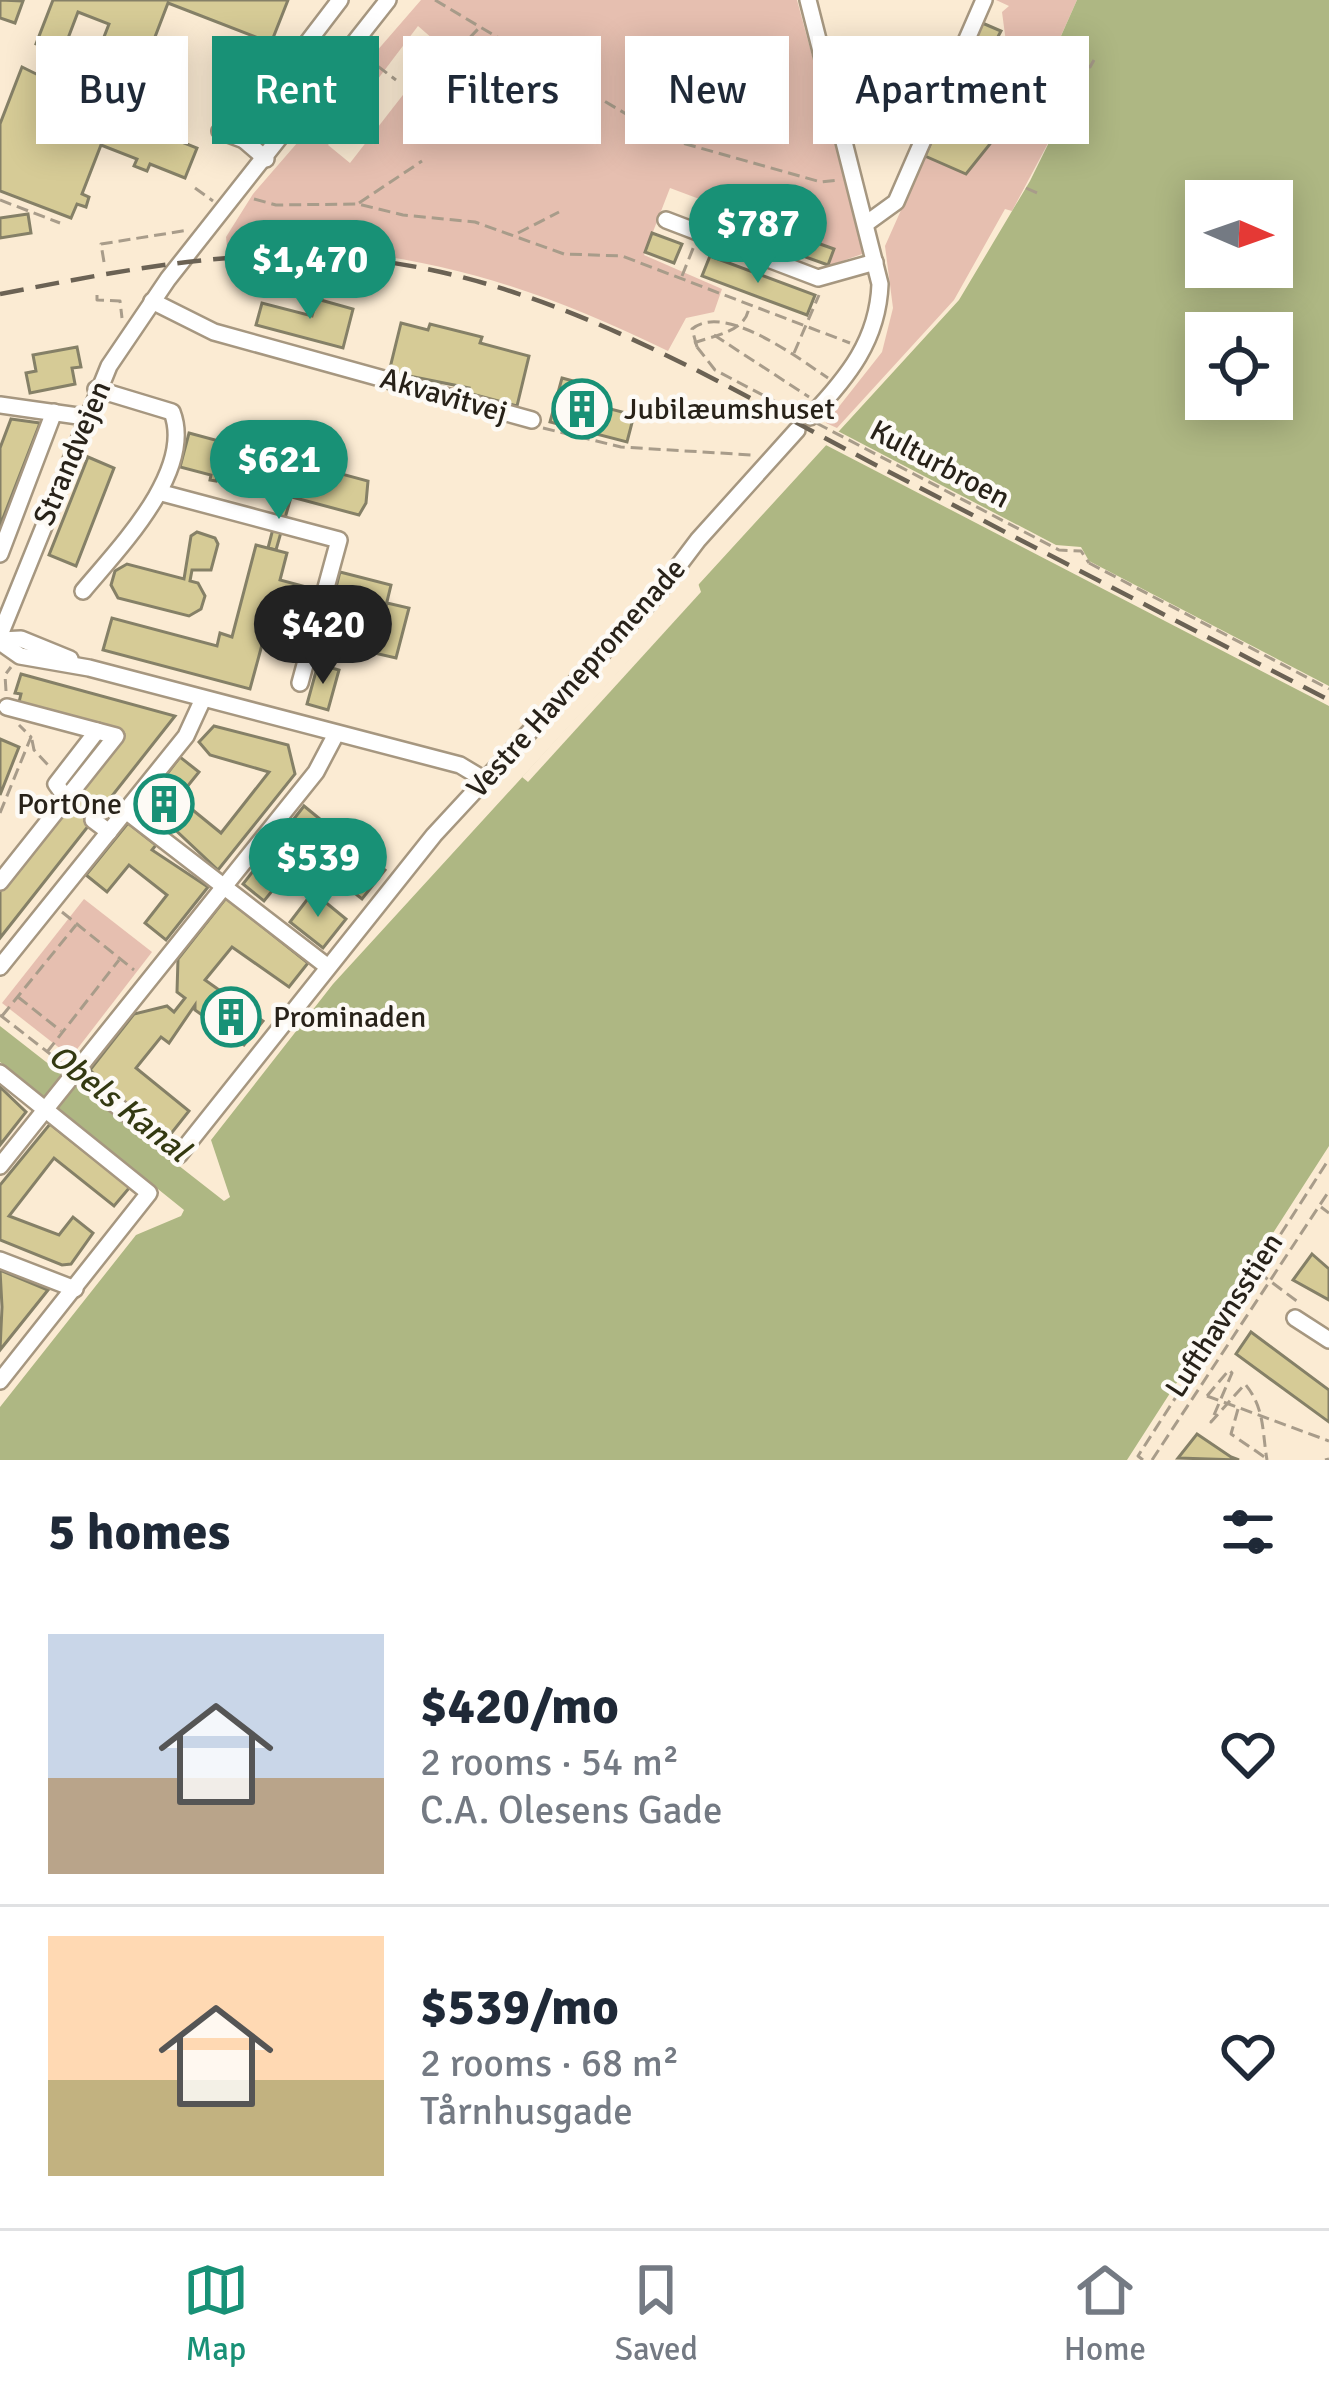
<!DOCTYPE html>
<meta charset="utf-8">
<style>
:root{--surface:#fff;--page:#f6f6f7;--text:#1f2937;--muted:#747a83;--line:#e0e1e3;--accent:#189176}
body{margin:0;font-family:Signika,sans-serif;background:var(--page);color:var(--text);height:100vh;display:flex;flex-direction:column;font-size:45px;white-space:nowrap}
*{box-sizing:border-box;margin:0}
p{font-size:39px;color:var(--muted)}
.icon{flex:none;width:66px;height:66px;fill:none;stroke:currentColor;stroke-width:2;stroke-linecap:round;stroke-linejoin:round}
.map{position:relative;height:1460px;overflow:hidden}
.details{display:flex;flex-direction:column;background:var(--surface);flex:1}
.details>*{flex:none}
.top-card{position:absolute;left:36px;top:36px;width:1257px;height:108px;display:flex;gap:24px}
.needle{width:78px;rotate:92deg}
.tools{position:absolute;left:1185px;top:180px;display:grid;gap:24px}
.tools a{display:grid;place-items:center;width:108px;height:108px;border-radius:0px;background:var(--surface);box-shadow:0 6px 30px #0003;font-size:60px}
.price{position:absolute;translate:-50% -102px;padding:0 27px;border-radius:42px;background:var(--accent);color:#fff;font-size:39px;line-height:78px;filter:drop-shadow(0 3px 6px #0008)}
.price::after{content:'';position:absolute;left:50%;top:72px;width:36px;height:27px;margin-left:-18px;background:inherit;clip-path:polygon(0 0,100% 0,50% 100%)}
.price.selected{background:#222;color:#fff}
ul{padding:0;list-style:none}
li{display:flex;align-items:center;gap:36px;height:300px;padding:0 48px}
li+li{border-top:3px solid var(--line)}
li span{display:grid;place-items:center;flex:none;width:336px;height:240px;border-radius:0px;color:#555}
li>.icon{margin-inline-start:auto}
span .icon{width:144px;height:144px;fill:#fffc;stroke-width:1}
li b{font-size:51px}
h2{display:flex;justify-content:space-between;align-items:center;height:144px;padding:0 48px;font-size:51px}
.chip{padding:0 42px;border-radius:0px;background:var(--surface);box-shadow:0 6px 30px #0003;font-size:42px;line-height:108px}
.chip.selected{background:var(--accent);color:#fff}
.tab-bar{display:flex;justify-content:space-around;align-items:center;height:168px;border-top:3px solid var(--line);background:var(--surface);font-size:33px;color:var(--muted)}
.tab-bar a{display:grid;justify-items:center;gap:6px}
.tab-bar .selected{color:var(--accent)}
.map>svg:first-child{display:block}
.green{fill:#e6bfb0;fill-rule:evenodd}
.water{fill:#aeb783;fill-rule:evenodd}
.pier{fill:#fbebd3}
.building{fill:#d6cb96;stroke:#858067;stroke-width:3}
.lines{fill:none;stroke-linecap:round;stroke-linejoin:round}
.minor-casing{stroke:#a69780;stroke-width:20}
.path{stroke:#a89c8a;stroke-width:3;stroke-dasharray:12 6;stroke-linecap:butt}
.minor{stroke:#fff;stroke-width:15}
.rail{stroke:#6b6254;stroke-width:4.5;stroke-dasharray:24 12;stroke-linecap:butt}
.path-bridge{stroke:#a89c8a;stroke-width:3;stroke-dasharray:12 6;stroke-linecap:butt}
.labels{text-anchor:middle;stroke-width:9;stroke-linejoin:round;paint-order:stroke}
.street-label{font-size:30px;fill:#282219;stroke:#fdfaf5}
.poi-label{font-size:30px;fill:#282219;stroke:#fdfaf5;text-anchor:start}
.water-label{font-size:33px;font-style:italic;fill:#333911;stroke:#fdfaf5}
</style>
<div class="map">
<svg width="1329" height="1460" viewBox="0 0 1329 1460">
<rect width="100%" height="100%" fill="#fbebd3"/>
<!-- green -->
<g class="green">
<path d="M421,0H797L865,253L828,266L833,249L670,188L644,255L722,289L714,312L686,318L668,351C516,277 397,244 227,247L226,237L253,194ZM418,26L441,46L350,163L328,145Z"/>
<path d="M996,0H1077L1038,87L1009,74L1004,66L1012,45L1006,42L1002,12L1009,6Z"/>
<path d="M964,69L1064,113L1012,211L1005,209L954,300L837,428L826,423L882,352L893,308L885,246Z"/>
<path d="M84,899L152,952L71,1057L2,1003Z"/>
</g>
<!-- water -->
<path class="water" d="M1077,0H1329V1146L1127,1460H0V1407L136,1235L181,1216L184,1210L0,1062V1026L224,1201L230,1197L211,1140L333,984L959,300L1030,181L1063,114L1033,99ZM1206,201H1272V267H1206ZM1206,333H1272V399H1206Z"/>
<!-- pier -->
<g class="pier">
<path d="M832,428L1056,545L1081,547L1089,561L1329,686V706L820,442Z"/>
<path d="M698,583L701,592L528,782L522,777Z"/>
</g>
<!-- building -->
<g class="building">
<path d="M0,0L23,1L15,23L0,18Z"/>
<path d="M53,0H288L271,43L168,3L140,76L116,67L103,101L115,106L111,114L197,148L185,178L150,164L147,171L134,166L137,159L101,145L82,194L89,197L86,207L77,204L71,218L0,191V124L22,67L81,96L109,24L78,12L62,54L36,44Z"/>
<path d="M980,22L1001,31L978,75L961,65Z"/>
<path d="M247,62L263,68L255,88L239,82Z"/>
<path d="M964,69L998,84L994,93L960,78Z"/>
<path d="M965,90L994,103L990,144L966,174L925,156L952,95L961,99Z"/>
<path d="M28,214L31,233L0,238V218Z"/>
<path d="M781,230L834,249L828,265L775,246Z"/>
<path d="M652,233L682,244L674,263L645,252Z"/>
<path d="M710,256L815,295L807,315L702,276Z"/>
<path d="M317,299L353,309L343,348L256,325L262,303L312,316Z"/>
<path d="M401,323L428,330L430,324L482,337L480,343L529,356L517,406L468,393L469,388L389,372Z"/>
<path d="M77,347L81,367L72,368L75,384L30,393L26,373L36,371L33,355Z"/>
<path d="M562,378L592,386L587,403L634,415L627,442L550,422Z"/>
<path d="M11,419L40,423L0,526V448Z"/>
<path d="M189,433L368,481L366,503L359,515L217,477L216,481L210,480L211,475L180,467Z"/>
<path d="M88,457L114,468L76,566L49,555Z"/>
<path d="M282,494L291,497L276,550L268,548Z"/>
<path d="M197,532L215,538L218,544L211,570H192L190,581L198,583L205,596L201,609L189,616L118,598L111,585L115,571L127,564L184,579L191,536Z"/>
<path d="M256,545L287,553L280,580L314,589L311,603L276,593L250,689L103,650L112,618L217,646L220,633L232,637Z"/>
<path d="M340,572L391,585L375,651L323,638Z"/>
<path d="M387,603L409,608L396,658L374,653Z"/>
<path d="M318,664L339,670L328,710L307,704Z"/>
<path d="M21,674L175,716L0,938V888L123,734L18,706L21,694L15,693Z"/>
<path d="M214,726L288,745L295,774L218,870L170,825L166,830L140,809L180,757L199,772L178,798L221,833L269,772L210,755L199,742Z"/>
<path d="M0,739L19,747L0,795Z"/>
<path d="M304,806L326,824L264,901L243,884Z"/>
<path d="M128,823L156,845L152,850L208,887L166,940L145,923L167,895L129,865L107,892L86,875Z"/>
<path d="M352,844L385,870L362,899L329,873Z"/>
<path d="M313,892L346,919L323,948L290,922Z"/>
<path d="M226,898L308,963L289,987L232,947L205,980L263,1021L244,1045L195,1010V1005L169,1043L161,1037L136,1068L189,1111L170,1135L109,1091L112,1088L102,1080L99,1085L90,1079L94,1074L90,1070L134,1014L167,1006L174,1012L185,998L177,992L178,959Z"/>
<path d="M0,1087L26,1112L0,1145Z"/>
<path d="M50,1124L130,1187L114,1206L54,1158L9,1216L59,1235L73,1217L93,1233L71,1264L62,1265L0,1240V1185Z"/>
<path d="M1312,1254L1329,1269V1300L1293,1280Z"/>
<path d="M0,1270L48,1290L0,1350L2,1307Z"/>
<path d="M1251,1332L1329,1390V1422L1236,1354Z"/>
<path d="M1197,1434L1231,1457L1239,1460L1178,1458Z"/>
</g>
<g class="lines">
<defs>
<g id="minor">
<path d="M808,0L880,284C878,340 848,377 810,417"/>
<path d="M220,131L244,140L266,159"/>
<path d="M244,140L246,123L340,0"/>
<path d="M666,220L818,278L875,262"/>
<path d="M867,223L896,202L984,0"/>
<path d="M152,301L214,332L532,420"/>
<path d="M0,405L85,417"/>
<path d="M162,493L339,540L300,683"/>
<path d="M0,554L54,412"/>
<path d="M83,591C118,549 195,471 172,412L96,389"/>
<path d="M0,635L109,366L168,279L388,0"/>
<path d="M0,640L21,639L70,659"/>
<path d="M0,642L20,656L89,668L460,765L485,780"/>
<path d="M69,802L56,784L97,731"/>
<path d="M126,811L328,967"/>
<path d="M93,820L109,832"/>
<path d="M0,882L116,736L7,707"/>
<path d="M0,967L186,736L203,699"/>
<path d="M74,1072L179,1155L434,835L658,593L698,540L797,430"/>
<path d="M0,1073L149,1193L0,1381"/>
<path d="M0,1166L316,772L336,734"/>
<path d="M0,1260L75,1289"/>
<path d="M1295,1318L1329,1340"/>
</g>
</defs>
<!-- minor casing -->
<use href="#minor" class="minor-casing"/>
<!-- path -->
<g class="path">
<path d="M435,0L668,139L821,182L839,180"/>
<path d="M1055,51L1090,67L1094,60"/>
<path d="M363,55L396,80"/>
<path d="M249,56L256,38"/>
<path d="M406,67L472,96"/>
<path d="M69,76L86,83"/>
<path d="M432,77L479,28"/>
<path d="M107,91L132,101"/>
<path d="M195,188L213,201"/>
<path d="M1026,188L1042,195"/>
<path d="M254,199L276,205L358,204L403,215L475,222L564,254L622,256L850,343"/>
<path d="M0,200L60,223"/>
<path d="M359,203L422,161"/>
<path d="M518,233L559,212"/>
<path d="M104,262L101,244L189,230"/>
<path d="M682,276L694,246"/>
<path d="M97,295V300L120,301L122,318"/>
<path d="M714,335L809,397"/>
<path d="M694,343C715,335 747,332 749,306"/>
<path d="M697,347L692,329C724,302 798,358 828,378"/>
<path d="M794,353L819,295"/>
<path d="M543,428L621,447L752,455"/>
<path d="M1089,563L1329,689"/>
<path d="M6,691L5,675L11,667"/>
<path d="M32,740L34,750L49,766"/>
<path d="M0,813L31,737L19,725"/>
<path d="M62,912L134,970"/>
<path d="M18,997L61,1031"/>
<path d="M0,1015L63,1064"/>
<path d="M2,1016L76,925"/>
<path d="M47,1052L119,960"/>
<path d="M1321,1207L1329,1213"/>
<path d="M1258,1272L1298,1302"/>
<path d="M1207,1396L1229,1370L1232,1373L1211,1422L1245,1384C1265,1408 1262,1431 1267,1460"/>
<path d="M1207,1396L1329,1441"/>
<path d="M1238,1409L1231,1434L1266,1458"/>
<path d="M1143,1460L1138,1456L1329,1159"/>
<path d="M1152,1460L1329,1191"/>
<path d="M1325,1460L1329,1459"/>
</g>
<!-- minor -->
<use href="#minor" class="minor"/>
<!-- rail -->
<path class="rail" d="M0,294C114,272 225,249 341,257C535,271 703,374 870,462C1023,541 1176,621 1329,700"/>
<!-- path-bridge -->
<path class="path-bridge" d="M697,347L715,370L1059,550L1081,551L1089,563"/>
</g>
<!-- icons -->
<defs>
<symbol id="building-ring" viewBox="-11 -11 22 22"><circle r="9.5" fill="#fdfaf5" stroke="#189176" stroke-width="1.5"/><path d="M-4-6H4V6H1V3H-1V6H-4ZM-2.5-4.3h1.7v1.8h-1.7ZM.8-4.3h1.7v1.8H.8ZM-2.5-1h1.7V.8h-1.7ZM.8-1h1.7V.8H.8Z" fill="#189176"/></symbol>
</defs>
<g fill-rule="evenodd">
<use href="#building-ring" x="549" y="376" width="66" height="66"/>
<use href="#building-ring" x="131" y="771" width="66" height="66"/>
<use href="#building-ring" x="198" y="984" width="66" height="66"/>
</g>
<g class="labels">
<!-- street labels -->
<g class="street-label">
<text transform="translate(444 395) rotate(16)" y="10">Akvavitvej</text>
<text transform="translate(72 453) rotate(-67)" y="10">Strandvejen</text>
<text transform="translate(940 464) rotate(28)" y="10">Kulturbroen</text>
<text transform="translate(576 678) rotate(-48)" y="10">Vestre Havnepromenade</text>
<text transform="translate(1224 1315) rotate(-57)" y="10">Lufthavnsstien</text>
</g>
<!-- poi labels -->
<g class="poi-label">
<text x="624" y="419">Jubilæumshuset</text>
<text x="122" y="814" text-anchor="end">PortOne</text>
<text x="273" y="1027">Prominaden</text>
</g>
<!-- water labels -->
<g class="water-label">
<text transform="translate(120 1102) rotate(38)" y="12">Obels Kanal</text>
</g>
</g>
</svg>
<div class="tools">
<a><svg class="needle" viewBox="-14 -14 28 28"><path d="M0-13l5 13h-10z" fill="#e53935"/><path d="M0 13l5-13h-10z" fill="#747a83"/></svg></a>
<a><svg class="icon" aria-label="locate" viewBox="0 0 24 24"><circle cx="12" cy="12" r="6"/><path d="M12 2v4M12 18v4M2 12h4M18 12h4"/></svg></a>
</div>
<b class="price" style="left:758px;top:286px">$787</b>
<b class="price" style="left:310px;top:322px">$1,470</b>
<b class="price" style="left:279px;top:522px">$621</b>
<b class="price selected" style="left:323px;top:687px">$420</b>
<b class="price" style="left:318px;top:920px">$539</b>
<div class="top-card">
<a class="chip">Buy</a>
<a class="chip selected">Rent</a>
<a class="chip">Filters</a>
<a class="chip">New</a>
<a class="chip">Apartment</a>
</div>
</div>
<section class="details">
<h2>5 homes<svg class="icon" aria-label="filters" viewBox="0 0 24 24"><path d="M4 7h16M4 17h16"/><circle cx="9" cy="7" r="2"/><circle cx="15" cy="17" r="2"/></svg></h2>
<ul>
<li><span style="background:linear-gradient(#c9d6e8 60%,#b9a48a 0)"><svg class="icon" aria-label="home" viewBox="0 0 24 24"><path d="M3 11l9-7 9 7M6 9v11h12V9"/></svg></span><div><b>$420/mo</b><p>2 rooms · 54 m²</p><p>C.A. Olesens Gade</p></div><svg class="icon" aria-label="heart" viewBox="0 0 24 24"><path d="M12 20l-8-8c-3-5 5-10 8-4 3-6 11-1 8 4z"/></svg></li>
<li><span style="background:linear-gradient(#ffd9b3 60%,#c2b280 0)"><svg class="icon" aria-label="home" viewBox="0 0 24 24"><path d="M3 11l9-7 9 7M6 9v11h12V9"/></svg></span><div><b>$539/mo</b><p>2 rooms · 68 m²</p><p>Tårnhusgade</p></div><svg class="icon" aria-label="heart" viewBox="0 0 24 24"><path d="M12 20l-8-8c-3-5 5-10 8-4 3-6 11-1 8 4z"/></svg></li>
</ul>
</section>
<nav class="tab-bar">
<a class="selected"><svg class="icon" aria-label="map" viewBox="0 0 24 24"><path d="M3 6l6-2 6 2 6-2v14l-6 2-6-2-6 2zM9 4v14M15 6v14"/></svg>Map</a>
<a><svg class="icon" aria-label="saved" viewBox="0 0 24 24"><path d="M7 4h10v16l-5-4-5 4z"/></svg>Saved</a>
<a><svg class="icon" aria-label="home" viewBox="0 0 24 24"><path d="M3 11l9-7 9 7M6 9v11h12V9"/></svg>Home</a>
</nav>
